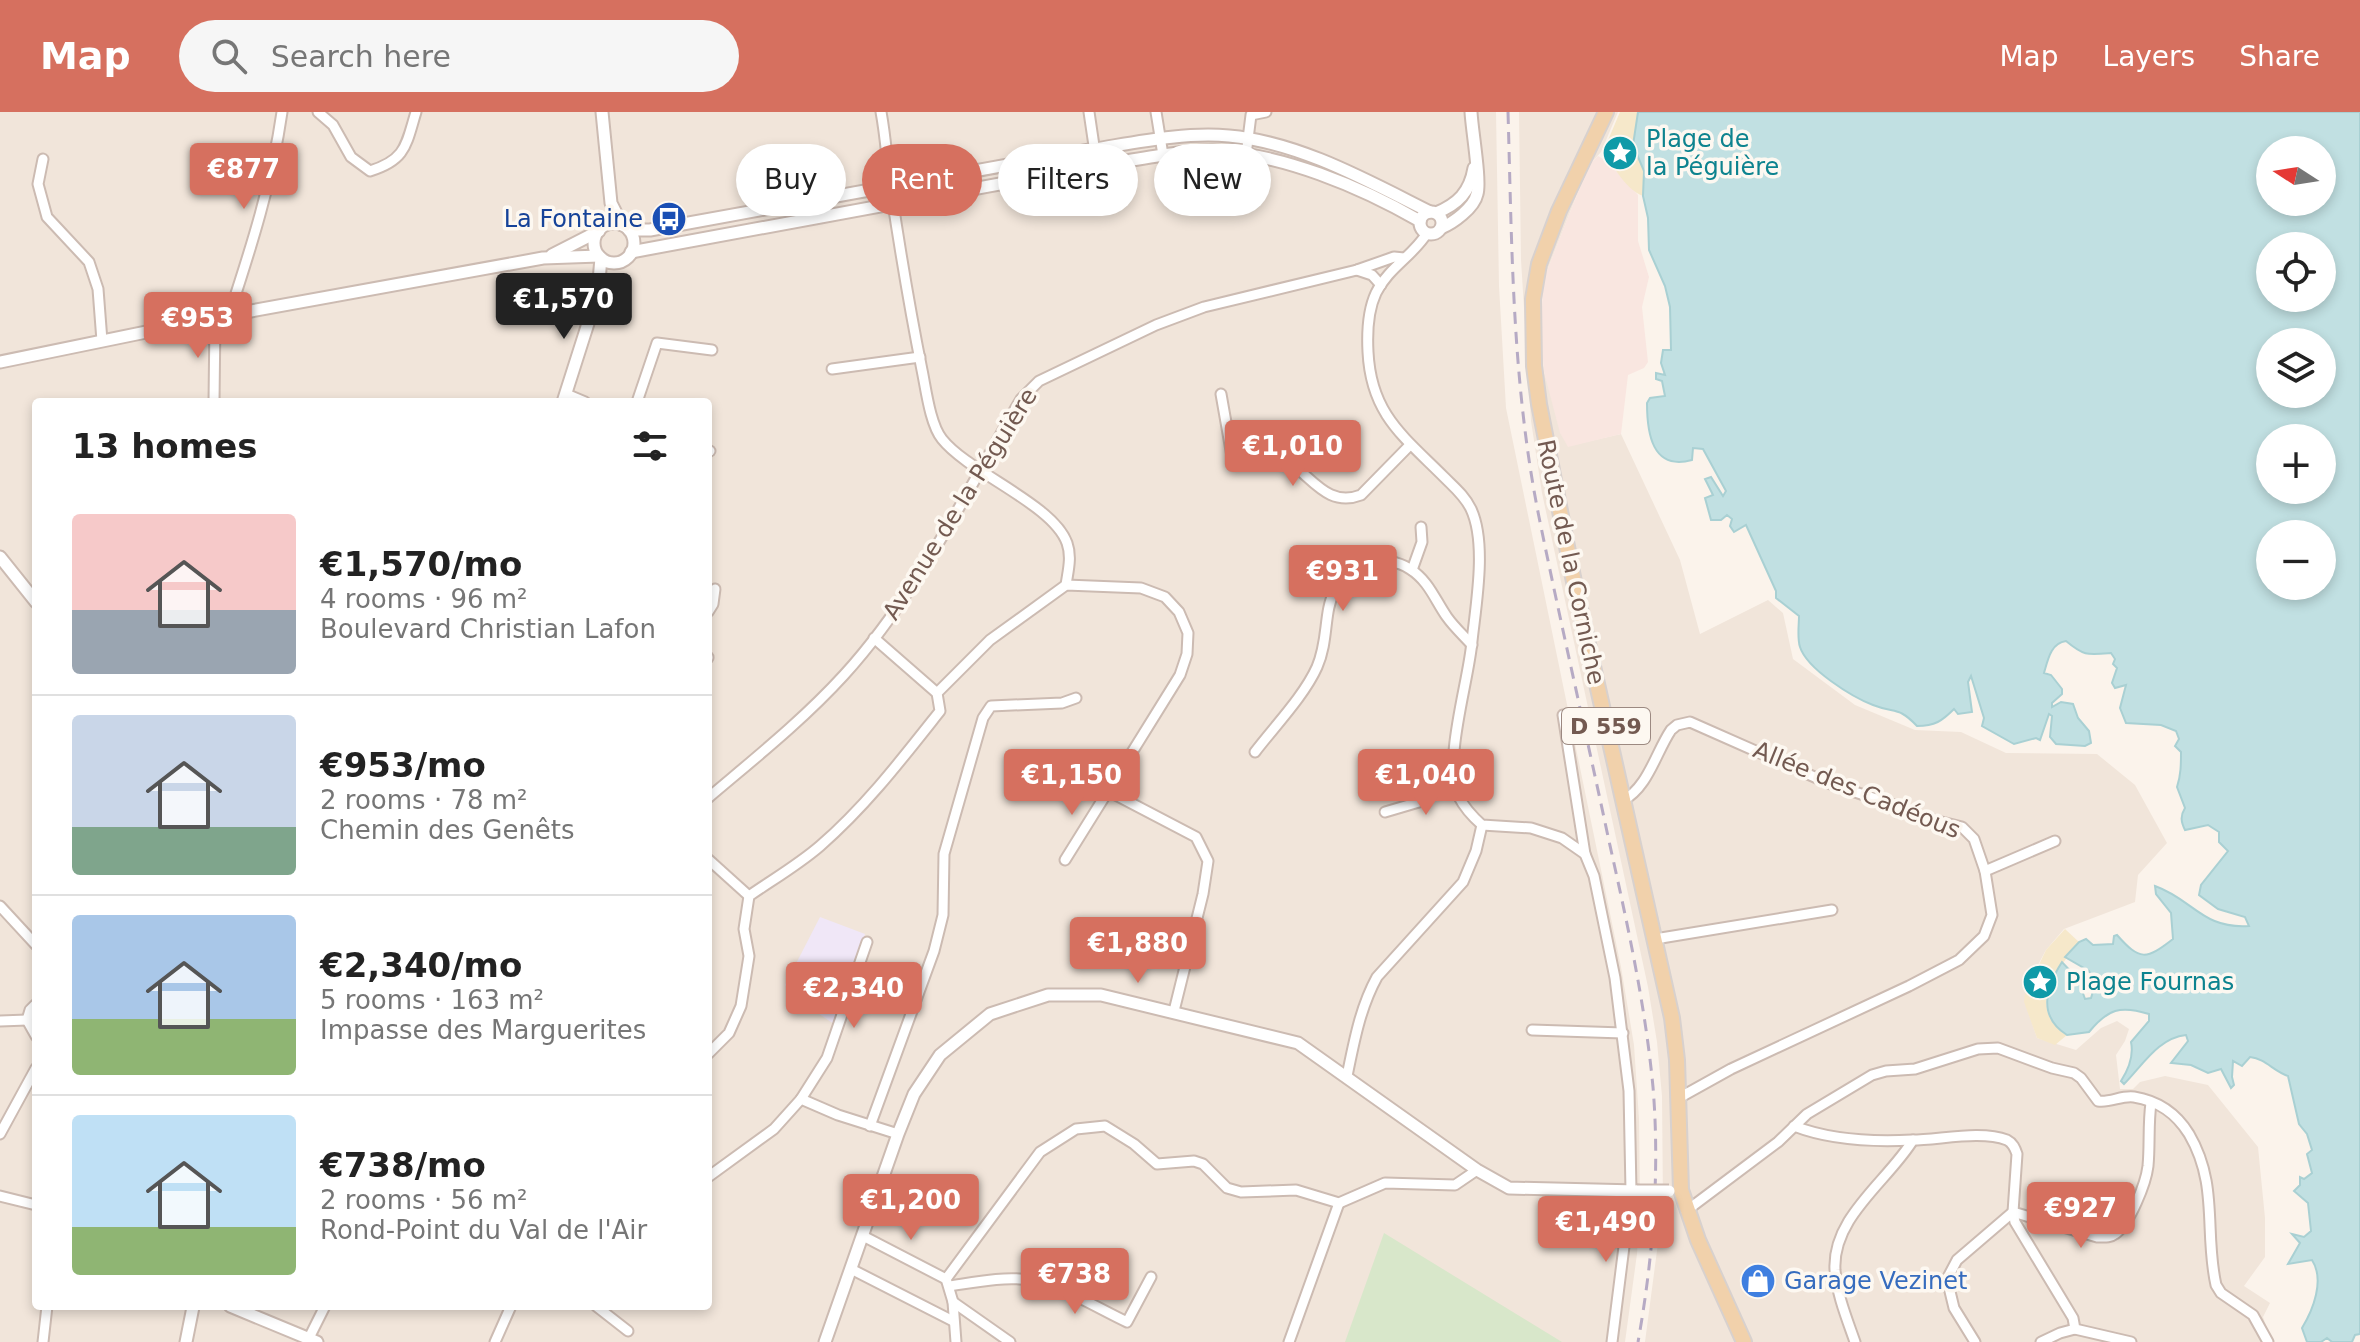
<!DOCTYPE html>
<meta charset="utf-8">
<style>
:root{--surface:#fff;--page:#f6f6f6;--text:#222;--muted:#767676;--line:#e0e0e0;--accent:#d6705f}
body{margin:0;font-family:"DejaVu Sans",sans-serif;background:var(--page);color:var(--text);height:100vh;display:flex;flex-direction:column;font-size:30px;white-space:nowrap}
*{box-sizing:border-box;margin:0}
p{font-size:26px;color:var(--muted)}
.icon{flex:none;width:44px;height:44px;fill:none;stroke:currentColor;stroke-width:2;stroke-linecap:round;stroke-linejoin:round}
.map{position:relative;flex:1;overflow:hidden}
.panel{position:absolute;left:32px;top:286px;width:680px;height:912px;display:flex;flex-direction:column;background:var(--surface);border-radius:8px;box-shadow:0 4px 12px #0003}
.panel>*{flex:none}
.guide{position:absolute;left:736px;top:32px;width:760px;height:72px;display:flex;gap:16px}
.needle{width:52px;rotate:282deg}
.buttons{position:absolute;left:2256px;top:24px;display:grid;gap:16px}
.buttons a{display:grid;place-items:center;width:80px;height:80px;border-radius:50%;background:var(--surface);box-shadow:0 4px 12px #0003;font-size:40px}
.price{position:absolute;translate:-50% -68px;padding:0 18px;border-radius:8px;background:var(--accent);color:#fff;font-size:26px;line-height:52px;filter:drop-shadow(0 2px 4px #0008)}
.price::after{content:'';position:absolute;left:50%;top:48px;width:24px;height:18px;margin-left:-12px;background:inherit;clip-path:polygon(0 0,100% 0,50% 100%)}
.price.active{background:#222;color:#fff}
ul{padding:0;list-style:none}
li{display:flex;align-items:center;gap:24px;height:200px;padding:0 40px}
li+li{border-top:2px solid var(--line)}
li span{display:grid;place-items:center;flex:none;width:224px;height:160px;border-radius:8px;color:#555}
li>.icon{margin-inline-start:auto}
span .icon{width:96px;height:96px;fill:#fffc;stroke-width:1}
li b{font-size:34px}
h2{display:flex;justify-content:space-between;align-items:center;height:96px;padding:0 40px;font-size:34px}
.tag{padding:0 28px;border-radius:36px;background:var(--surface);box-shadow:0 4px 12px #0003;font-size:28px;line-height:72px}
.tag.active{background:var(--accent);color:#fff}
header{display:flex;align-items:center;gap:48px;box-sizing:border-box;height:112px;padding:0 40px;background:var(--accent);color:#fff}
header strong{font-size:38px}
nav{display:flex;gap:44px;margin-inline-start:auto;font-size:28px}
.search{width:560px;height:72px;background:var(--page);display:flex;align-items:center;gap:20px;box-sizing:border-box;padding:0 28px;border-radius:44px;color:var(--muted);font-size:30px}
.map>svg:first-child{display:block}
.residential{fill:#f1e5da;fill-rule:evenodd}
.commercial{fill:#f9e6e0}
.education{fill:#f0e7f7}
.green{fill:#d8e7ca}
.sand{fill:#f6e8ca}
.water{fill:#c1e0e2;stroke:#a9d0d3;stroke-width:2;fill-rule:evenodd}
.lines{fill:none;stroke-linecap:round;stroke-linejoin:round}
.minor-casing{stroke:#ccbbb2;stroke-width:13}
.tertiary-casing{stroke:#ccbbb2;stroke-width:15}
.primary-casing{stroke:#d8d1ce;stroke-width:18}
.minor{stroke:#fff;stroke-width:9}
.tertiary{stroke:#fff;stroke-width:11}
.primary{stroke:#f1d1ab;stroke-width:14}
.rail{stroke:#b6aac4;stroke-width:3;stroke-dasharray:12 8;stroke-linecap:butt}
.tertiary-bridge-casing{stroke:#ccbbb2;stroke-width:15;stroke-linecap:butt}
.tertiary-bridge{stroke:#fff;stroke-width:11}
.labels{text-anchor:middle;stroke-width:7;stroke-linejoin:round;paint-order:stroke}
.shield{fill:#fdf8f1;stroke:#9c8981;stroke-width:2}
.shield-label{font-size:22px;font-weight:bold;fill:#735a51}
.culture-label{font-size:24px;fill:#0d838f;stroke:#fdf8f1;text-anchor:start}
.transit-label{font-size:24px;fill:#164399;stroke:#fdf8f1;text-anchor:end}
.street-label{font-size:24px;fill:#735a51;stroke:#fdf8f1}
.shop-label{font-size:24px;fill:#366cbe;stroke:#fdf8f1;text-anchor:start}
</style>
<header>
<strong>Map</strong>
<div class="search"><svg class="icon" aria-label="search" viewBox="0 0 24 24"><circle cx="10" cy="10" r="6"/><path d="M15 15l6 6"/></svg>Search here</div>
<nav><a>Map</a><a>Layers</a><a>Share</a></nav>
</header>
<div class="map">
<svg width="2360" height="1230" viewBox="0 0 2360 1230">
<rect width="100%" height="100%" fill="#fbf3eb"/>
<!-- residential -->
<g class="residential">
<path d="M0,0H1496L1499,174L1506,296L1621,855L1634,933L1639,1007L1640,1093L1637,1142L1625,1230H0ZM36,290H708V1194H36Z"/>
<path d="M1519,0H1618L1601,40L1592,50L1578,80L1543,169L1541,220L1544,260L1568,334L1621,322L1680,448L1700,522L1768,488L1783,501L1793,547L1855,593L1915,618L1961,620L2006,641L2097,642L2135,673L2167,731L2138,763L2135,790L2064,817L2046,838L2026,875L2025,890L2037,926L2076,938L2101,916L2117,909L2129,917L2125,929L2116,943L2120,977H2133L2140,970L2165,964L2208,973L2258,1035L2265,1106V1145L2244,1174L2270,1191L2263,1205L2272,1230H1645L1663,1093L1662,984L1657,930L1648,875L1542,381L1531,309L1521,148Z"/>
</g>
<!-- commercial -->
<path class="commercial" d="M1598,44L1608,50L1638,83V129L1649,165L1642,195L1648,250L1644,256L1628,263L1621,322L1568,335L1560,321L1544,260L1541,220L1543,169L1578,80L1592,50Z"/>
<!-- education -->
<path class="education" d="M820,805L865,822L834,912L798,888L785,873Z"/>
<!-- green -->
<path class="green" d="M1384,1121L1562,1230H1345Z"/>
<!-- sand -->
<g class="sand">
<path d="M1620,0H1638L1633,33L1644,59L1643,84C1625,77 1614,54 1603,40Z"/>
<path d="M2065,817L2079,830C2058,857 2024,896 2067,923L2055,933L2037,926L2024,890L2025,882L2046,838Z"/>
</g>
<!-- water -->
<path class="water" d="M1638,0H2360V1222L2355,1223L2352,1230H2332L2327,1226L2321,1230H2307L2302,1216C2313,1198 2325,1168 2312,1148L2288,1152L2300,1131L2292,1122L2304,1125L2311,1119L2308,1091L2294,1079L2300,1073V1065L2304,1067L2312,1061L2307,1042L2312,1038L2307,1022L2299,1012L2288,964C2273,959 2266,947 2250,945L2242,954L2233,949L2232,965L2234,973L2231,976L2221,957L2208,961L2191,953L2171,951L2188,929L2186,923C2158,926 2143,953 2124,972L2121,969C2128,958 2134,944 2131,930L2149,909V902C2120,893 2108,897 2089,920L2067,923C2037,904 2046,875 2062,850L2078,867L2085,887L2091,886L2095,873L2089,859L2065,845L2079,830L2086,827L2093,833L2113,832L2114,824L2117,823C2140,849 2146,848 2173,827L2171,801L2156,782L2155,774C2194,788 2202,817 2249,814L2245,805L2218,797L2199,783L2201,773L2228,739L2219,730V720L2208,713L2185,718C2181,710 2180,704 2185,696L2177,675C2181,663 2181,652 2181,640L2175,634L2179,627L2176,619L2161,613L2126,611L2120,596L2126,573L2115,576L2112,571L2117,556L2113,552L2115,547L2111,541C2087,543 2084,544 2066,529C2051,531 2048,547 2044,561L2051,563L2062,577V582L2052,591V595L2061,590L2073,592L2078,606L2089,619L2091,631L2085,634L2056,632L2050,625L2052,604L2049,602L2040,628L2036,626L2014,632L1982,614L1984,606L1971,564L1968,570L1972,600L1958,602L1954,597C1942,609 1935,614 1917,614C1898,594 1896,602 1873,593C1852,585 1807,557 1800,535C1797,526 1799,513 1799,504L1776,486V479L1746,413L1734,420L1730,414L1732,407L1727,403L1721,408H1711L1705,386L1713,383L1705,367L1711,365L1723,384L1726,379L1703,337L1693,336L1692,348C1652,359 1647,321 1647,291L1650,286L1665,284L1662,269L1656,267V261L1665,263L1661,251L1663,238H1671L1670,195L1665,174L1649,138L1648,106L1643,84L1644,59L1633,33ZM2270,38H2322V90H2270ZM2270,134H2322V186H2270ZM2270,230H2322V282H2270ZM2270,326H2322V378H2270ZM2270,422H2322V474H2270Z"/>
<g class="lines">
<defs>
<g id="minor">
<path d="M318,0L333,13L351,45L370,59C406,48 406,33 416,0"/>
<path d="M881,0C886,26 887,52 891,78C900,138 910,198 922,258C926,277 930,312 942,327C969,361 1053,392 1067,431C1072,445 1068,459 1066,473"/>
<path d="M1089,0L1097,54"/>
<path d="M1156,0L1163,43"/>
<path d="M1246,43L1251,3L1266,0"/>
<path d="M43,47L38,72L47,105L89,150L98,177L102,229"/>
<path d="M1427,121C1414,143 1388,156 1376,181C1368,198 1367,221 1368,240C1371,302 1403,324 1444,365C1454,375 1465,384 1471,397C1487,431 1476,492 1472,529C1469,569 1442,650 1459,685C1464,695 1473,705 1482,713L1531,716L1562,726L1585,742L1594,764L1615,866L1629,979L1631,1079L1612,1230"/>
<path d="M1357,158L1372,163L1381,173"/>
<path d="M229,203C251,136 272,70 282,0"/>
<path d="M832,257L920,245"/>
<path d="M566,282L585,290"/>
<path d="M1221,282L1233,350C1246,348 1264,342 1277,345C1307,353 1322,398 1361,383L1410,333"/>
<path d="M214,290L215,206"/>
<path d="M637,290L657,231L712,238"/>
<path d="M708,339H710"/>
<path d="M1412,458L1422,430L1421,415"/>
<path d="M708,500L713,492L715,477"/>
<path d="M874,526L937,581"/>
<path d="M708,545V546"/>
<path d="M1563,603L1585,742"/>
<path d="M1255,640C1274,615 1304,584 1317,555C1335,514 1313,473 1369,452C1382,447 1398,449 1410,457C1429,469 1435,488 1447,505C1454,515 1464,524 1472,533"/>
<path d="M708,686C754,647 803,608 844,563C917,483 966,380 1021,287L1039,269L1156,213L1204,195L1357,158L1394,145L1404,146"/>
<path d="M1622,689C1648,676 1656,640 1671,618L1677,613L1690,610L1828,671L1894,693L1913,703L1962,715L1974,727L1985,759L1992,803L1984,824L1959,848L1909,874L1731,957L1677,987"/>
<path d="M1385,700L1419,690L1439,676L1455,672"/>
<path d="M708,747L749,784"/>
<path d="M1065,748L1108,679"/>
<path d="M1985,759L2055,729"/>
<path d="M0,794L36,833"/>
<path d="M1655,827L1832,798"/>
<path d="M36,892L30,898L27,908L36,924"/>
<path d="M0,909L27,908"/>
<path d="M1532,918L1623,921"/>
<path d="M708,942L729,921L741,894L749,844L744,817L749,784C772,768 798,753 820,734C866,694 902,647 940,599L937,581L990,528L1066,473L1141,476L1165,485L1179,500L1188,521L1187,542L1180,563L1108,679L1196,725L1208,749L1203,782L1174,899"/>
<path d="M1347,964C1354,930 1360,896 1377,865L1463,770L1476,739L1482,713"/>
<path d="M801,987L827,946L867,830"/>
<path d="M870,1014L934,839L943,803L944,742L983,606L991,594L1062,591L1076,586"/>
<path d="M1794,1014C1830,1028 1874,1030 1912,1028C1939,1028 1981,1018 2007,1028C2013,1031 2015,1036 2017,1042L2013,1100L2015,1110L2073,1206L2075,1217L2131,1230"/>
<path d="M0,1022L36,956"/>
<path d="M708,1065L774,1017L801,987L838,1003L898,1022"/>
<path d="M0,1084L36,1093"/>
<path d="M1686,1099L1778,1030L1807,1002L1872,963L1886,959L1915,957L1978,937L1998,936L2052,956L2074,961L2081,966L2098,989C2110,991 2122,983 2134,985C2159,989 2176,1001 2189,1022C2219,1073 2204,1120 2216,1173L2221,1181L2253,1203L2268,1230"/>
<path d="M863,1124L946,1167"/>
<path d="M851,1157L953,1209"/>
<path d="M946,1167L1040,1040L1076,1017L1105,1014L1134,1032L1157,1052L1194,1049L1203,1052L1227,1076L1241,1080L1296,1078L1339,1091L1385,1071L1455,1073L1477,1058"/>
<path d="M947,1170L953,1190L956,1230"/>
<path d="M950,1174C976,1170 1004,1164 1030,1168C1063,1174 1097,1196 1127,1210L1151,1165"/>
<path d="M953,1190L1010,1230"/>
<path d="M596,1194L628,1219"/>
<path d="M309,1226L325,1194"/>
<path d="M43,1230L47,1194"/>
<path d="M495,1230L511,1194"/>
<path d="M1289,1230L1339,1091"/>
<path d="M1855,1230C1847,1207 1837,1183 1835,1158C1832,1105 1888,1069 1913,1028"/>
<path d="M1975,1230L1954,1196L1947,1167L1957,1148L2013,1100L2097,1125C2104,1125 2110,1126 2115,1122C2130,1112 2146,1071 2148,1054C2150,1033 2148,1012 2151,991"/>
<path d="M2041,1230L2060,1221L2075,1217"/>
</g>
<g id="tertiary">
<path d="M602,0L611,91L622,113"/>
<circle cx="1431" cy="111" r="11"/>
<path d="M1436,101C1458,92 1470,80 1474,56"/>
<circle cx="614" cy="131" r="20"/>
<path d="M1441,116C1453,111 1474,96 1477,82C1481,69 1472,19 1471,0"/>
<path d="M629,118H650L1095,37C1138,30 1185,20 1229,24C1299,30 1368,69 1430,100"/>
<path d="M631,140L1097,54C1135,48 1174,39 1212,39C1281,41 1361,75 1420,109"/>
<path d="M552,143L599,119"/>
<path d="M0,250L229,203L543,146L599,144"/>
<path d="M563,290L598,180L601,146"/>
<path d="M0,445L36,490"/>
<path d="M230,1194L317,1230"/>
<path d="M186,1230L193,1195"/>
<path d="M825,1230L898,1022L914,982L940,943L990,902L1048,883H1101L1298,931L1477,1058L1509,1076L1637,1079"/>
</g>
<path id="primary" d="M1606,0L1559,99L1539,152L1533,187L1534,254L1539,292L1573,465L1672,906L1677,948L1681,1078L1698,1128L1744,1230"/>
</defs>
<!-- minor casing -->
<use href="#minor" class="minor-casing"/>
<!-- tertiary casing -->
<use href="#tertiary" class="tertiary-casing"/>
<!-- primary casing -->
<use href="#primary" class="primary-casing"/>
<!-- minor -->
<use href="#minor" class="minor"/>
<!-- tertiary -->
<use href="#tertiary" class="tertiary"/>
<!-- primary -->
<use href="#primary" class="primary"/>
<!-- rail -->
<path class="rail" d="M1508,0C1512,136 1512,271 1539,405C1561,513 1586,621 1609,729C1627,810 1645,891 1653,975C1660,1060 1653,1146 1638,1230"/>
<defs>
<path id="tertiary-bridge" d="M1637,1079H1669"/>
</defs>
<!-- tertiary-bridge casing -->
<use href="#tertiary-bridge" class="tertiary-bridge-casing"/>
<!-- tertiary-bridge -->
<use href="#tertiary-bridge" class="tertiary-bridge"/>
</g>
<!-- icons -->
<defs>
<symbol id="sight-disc" viewBox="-11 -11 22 22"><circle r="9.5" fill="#0f9aa8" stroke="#fdf8f1"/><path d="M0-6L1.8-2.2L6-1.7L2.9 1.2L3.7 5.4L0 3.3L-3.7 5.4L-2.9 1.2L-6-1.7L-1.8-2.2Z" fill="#fff"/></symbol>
<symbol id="bus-disc" viewBox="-11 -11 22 22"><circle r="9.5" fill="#1a4fb4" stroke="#fdf8f1"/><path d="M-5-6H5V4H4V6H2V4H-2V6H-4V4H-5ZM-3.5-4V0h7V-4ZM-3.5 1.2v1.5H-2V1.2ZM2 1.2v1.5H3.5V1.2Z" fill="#fff"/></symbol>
<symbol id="shop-disc" viewBox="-11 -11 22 22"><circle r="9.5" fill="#3f7fe0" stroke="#fdf8f1"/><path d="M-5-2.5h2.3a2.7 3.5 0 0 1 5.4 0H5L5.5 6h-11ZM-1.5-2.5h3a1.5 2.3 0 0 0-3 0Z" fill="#fff"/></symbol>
</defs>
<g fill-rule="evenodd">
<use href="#sight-disc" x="1600" y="21" width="40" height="40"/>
<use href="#bus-disc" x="649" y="87" width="40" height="40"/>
<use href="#sight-disc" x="2020" y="850" width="40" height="40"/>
<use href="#shop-disc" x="1738" y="1149" width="40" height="40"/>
</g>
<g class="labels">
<!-- shield labels -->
<rect class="shield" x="1562" y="596" width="88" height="36" rx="6"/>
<g class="shield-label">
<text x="1606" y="622">D 559</text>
</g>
<!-- culture labels -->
<g class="culture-label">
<text x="1646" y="35">Plage de<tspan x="1646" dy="28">la Péguière</tspan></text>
<text x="2066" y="878">Plage Fournas</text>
</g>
<!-- transit labels -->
<g class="transit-label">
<text x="643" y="115">La Fontaine</text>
</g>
<!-- street labels -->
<g class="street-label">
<text transform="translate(960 392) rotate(-58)" y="8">Avenue de la Péguière</text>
<text transform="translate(1571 450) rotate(78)" y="8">Route de la Corniche</text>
<text transform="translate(1857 678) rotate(22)" y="8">Allée des Cadéous</text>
</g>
<!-- shop labels -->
<g class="shop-label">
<text x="1784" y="1177">Garage Vezinet</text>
</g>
</g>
</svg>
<div class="buttons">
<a><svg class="needle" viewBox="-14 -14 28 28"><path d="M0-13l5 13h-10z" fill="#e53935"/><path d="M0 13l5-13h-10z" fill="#767676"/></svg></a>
<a><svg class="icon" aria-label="locate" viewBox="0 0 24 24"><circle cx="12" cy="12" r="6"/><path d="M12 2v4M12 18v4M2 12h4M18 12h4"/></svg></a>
<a><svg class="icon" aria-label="layers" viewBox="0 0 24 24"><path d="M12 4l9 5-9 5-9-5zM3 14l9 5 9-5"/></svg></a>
<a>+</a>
<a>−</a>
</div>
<b class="price" style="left:244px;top:99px">€877</b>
<b class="price active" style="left:564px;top:229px">€1,570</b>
<b class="price" style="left:198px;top:248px">€953</b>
<b class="price" style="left:1293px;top:376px">€1,010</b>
<b class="price" style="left:1343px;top:501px">€931</b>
<b class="price" style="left:1072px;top:705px">€1,150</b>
<b class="price" style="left:1426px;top:705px">€1,040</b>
<b class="price" style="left:1138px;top:873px">€1,880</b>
<b class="price" style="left:854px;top:918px">€2,340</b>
<b class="price" style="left:911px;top:1130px">€1,200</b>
<b class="price" style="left:2081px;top:1138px">€927</b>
<b class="price" style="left:1606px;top:1152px">€1,490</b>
<b class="price" style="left:1075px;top:1204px">€738</b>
<div class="guide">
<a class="tag">Buy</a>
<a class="tag active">Rent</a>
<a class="tag">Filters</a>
<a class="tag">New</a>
</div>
<section class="panel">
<h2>13 homes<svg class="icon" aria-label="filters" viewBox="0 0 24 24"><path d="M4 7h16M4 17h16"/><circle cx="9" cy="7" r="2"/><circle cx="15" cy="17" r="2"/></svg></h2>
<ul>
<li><span style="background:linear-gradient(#f6c9c9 60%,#9aa5b1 0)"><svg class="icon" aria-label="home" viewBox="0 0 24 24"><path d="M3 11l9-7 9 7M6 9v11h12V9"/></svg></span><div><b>€1,570/mo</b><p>4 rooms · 96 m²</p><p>Boulevard Christian Lafon</p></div></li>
<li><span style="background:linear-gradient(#c9d6e8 70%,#7fa58c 0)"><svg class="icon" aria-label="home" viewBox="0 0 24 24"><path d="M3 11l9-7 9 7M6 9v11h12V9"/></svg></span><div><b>€953/mo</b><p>2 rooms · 78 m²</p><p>Chemin des Genêts</p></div></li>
<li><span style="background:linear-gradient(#a9c7e8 65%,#8fb573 0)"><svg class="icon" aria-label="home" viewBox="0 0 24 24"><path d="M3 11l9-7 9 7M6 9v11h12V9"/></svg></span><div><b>€2,340/mo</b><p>5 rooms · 163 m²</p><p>Impasse des Marguerites</p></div></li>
<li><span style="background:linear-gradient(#bfe0f5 70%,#8fb573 0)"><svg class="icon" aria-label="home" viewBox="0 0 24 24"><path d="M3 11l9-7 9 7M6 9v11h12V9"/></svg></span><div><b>€738/mo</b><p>2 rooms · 56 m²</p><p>Rond-Point du Val de l'Air</p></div></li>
</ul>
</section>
</div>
